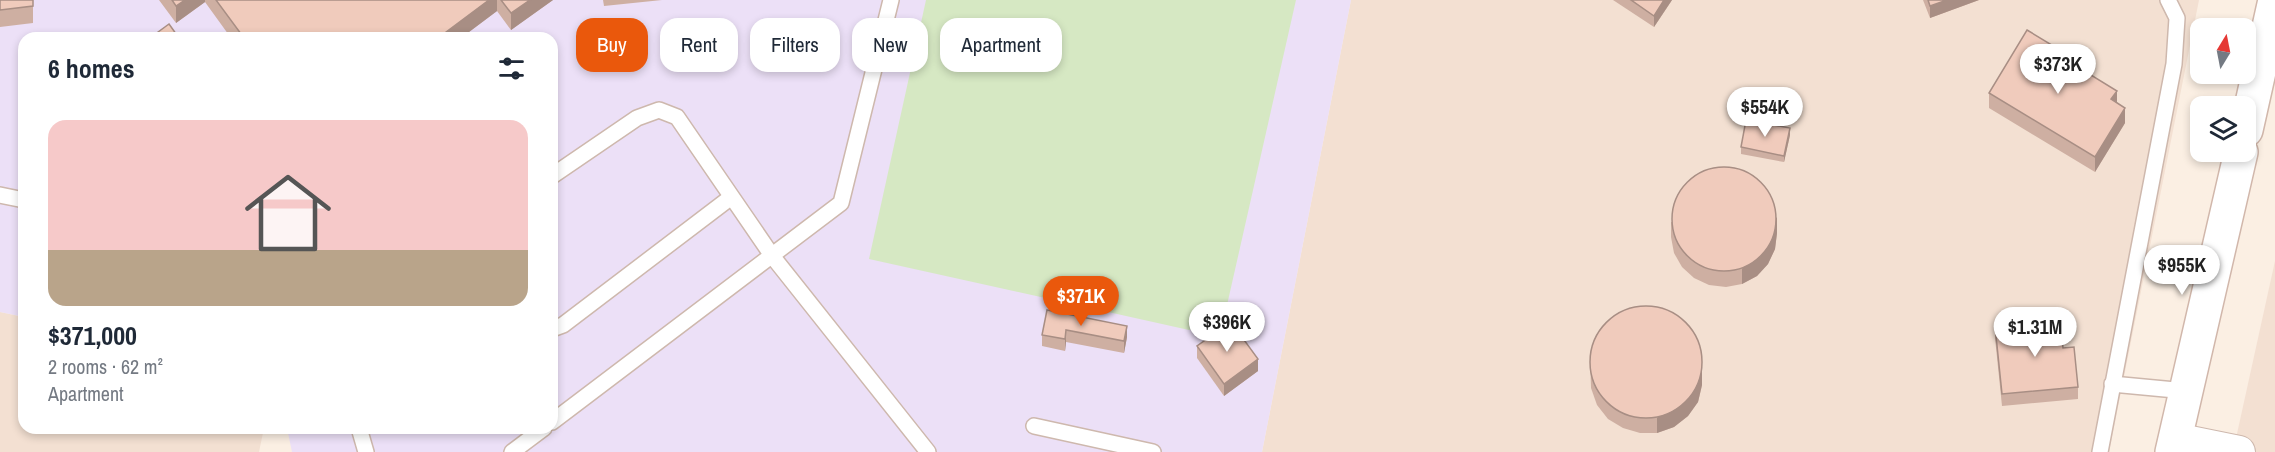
<!DOCTYPE html>
<meta charset="utf-8">
<style>
:root{--surface:#fff;--page:#f6f6f7;--text:#1f2937;--muted:#747a83;--line:#e0e1e3;--accent:#ea580c}
body{margin:0;font-family:"Archivo Narrow",sans-serif;background:var(--page);color:var(--text);height:100vh;display:flex;flex-direction:column;font-size:22px;white-space:nowrap}
*{box-sizing:border-box;margin:0}
p{font-size:20px;color:var(--muted)}
.icon{flex:none;width:33px;height:33px;fill:none;stroke:currentColor;stroke-width:2;stroke-linecap:round;stroke-linejoin:round}
.map{position:relative;flex:1;overflow:hidden}
.drawer{position:absolute;left:18px;top:32px;width:540px;height:402px;display:flex;flex-direction:column;background:var(--surface);border-radius:18px;box-shadow:0 3px 9px #0003}
.drawer>*{flex:none}
.hud{position:absolute;left:576px;top:18px;width:570px;height:54px;display:flex;gap:12px}
.needle{width:39px;rotate:10deg}
.tools{position:absolute;left:2190px;top:18px;display:grid;gap:12px}
.tools a{display:grid;place-items:center;width:66px;height:66px;border-radius:12px;background:var(--surface);box-shadow:0 3px 9px #0003;font-size:30px}
.price{position:absolute;translate:-50% -51px;padding:0 14px;border-radius:21px;background:#fff;color:#222;font-size:20px;line-height:39px;filter:drop-shadow(0 2px 3px #0008)}
.price::after{content:'';position:absolute;left:50%;top:36px;width:18px;height:14px;margin-left:-9px;background:inherit;clip-path:polygon(0 0,100% 0,50% 100%)}
.price.on{background:var(--accent);color:#fff}
ul{padding:0;list-style:none}
li{display:grid;align-content:center;gap:12px;height:318px;padding:0 30px}
li+li{border-top:2px solid var(--line)}
li span{display:grid;place-items:center;height:186px;border-radius:18px;color:#555}
li>.icon{margin-inline-start:auto}
span .icon{width:108px;height:108px;fill:#fffc;stroke-width:1}
li b{font-size:26px}
h2{display:flex;justify-content:space-between;align-items:center;height:72px;padding:0 30px;font-size:26px}
.tag{padding:0 21px;border-radius:18px;background:var(--surface);box-shadow:0 3px 9px #0003;font-size:21px;line-height:54px}
.tag.on{background:var(--accent);color:#fff}
.map>svg:first-child{display:block}
.residential{fill:#f3e0d2}
.education{fill:#ece0f7}
.green{fill:#d6e8c3}
.lines{fill:none;stroke-linecap:round;stroke-linejoin:round}
.service-casing{stroke:#ceb8ad;stroke-width:18}
.minor-casing{stroke:#ceb8ad;stroke-width:34}
.secondary-casing{stroke:#d1b7ab;stroke-width:36}
.service{stroke:#fff;stroke-width:15}
.minor{stroke:#fff;stroke-width:32}
.secondary{stroke:#fff;stroke-width:33}
.wall{fill:#ceafa2}
.shaded-wall{fill:#a88e84}
.building{fill:#f0cbbc;stroke:#a88e84;stroke-width:1.5}
</style>
<div class="map">
<svg width="2275" height="452" viewBox="0 0 2275 452">
<rect width="100%" height="100%" fill="#fbefe3"/>
<!-- residential -->
<g class="residential">
<path d="M1351,0H2199L2109,452H1262Z"/>
<path d="M2275,261V452H2233Z"/>
<path d="M0,312L24,317V428H264L259,452H0Z"/>
</g>
<!-- education -->
<path class="education" d="M0,0H1351L1262,452H292L287,428H552V38H24V317L0,312Z"/>
<!-- green -->
<path class="green" d="M926,0H1296L1225,314L1189,330L869,259Z"/>
<g class="lines">
<defs>
<g id="service">
<path d="M552,176L637,118L659,110L677,117L773,257L928,452"/>
<path d="M0,195L24,200"/>
<path d="M552,329L563,325L730,198"/>
<path d="M2112,384L2186,391"/>
<path d="M552,422L841,203L891,0"/>
<path d="M1034,426L1153,452"/>
<path d="M359,428L366,452"/>
<path d="M512,452L544,428"/>
<path d="M2100,452L2174,64L2177,18L2168,0"/>
</g>
<path id="minor" d="M2175,439L2239,452"/>
<g id="secondary">
<path d="M2246,130L2275,0"/>
<path d="M2172,452L2241,152"/>
</g>
</defs>
<!-- service casing -->
<use href="#service" class="service-casing"/>
<!-- minor casing -->
<use href="#minor" class="minor-casing"/>
<!-- secondary casing -->
<use href="#secondary" class="secondary-casing"/>
<!-- service -->
<use href="#service" class="service"/>
<!-- minor -->
<use href="#minor" class="minor"/>
<!-- secondary -->
<use href="#secondary" class="secondary"/>
</g>
<!-- wall -->
<g class="wall">
<path d="M0,0L33,6V23L0,27Z"/>
<path d="M159,0H553L511,30L497,11L461,38H231L205,2L176,23Z"/>
<path d="M603,0H662L604,6Z"/>
<path d="M1613,0H1672L1654,27Z"/>
<path d="M1923,0H1979L1930,18Z"/>
<path d="M2070,71L2067,76L2117,103L2125,123L2095,172L1989,108V93Z"/>
<path d="M1790,135L1784,162L1741,154V147Z"/>
<path d="M1671,222L1777,233L1775,249L1768,264L1757,276L1742,284L1726,287L1709,285L1694,278L1682,267L1674,253L1671,237Z"/>
<path d="M1047,310L1127,337L1124,353L1066,342L1065,351L1042,346V335Z"/>
<path d="M1995,326L2078,387V399L2002,406L1995,338Z"/>
<path d="M1197,346L1258,371L1224,396L1197,358Z"/>
<path d="M1590,356L1702,385L1698,402L1688,416L1674,427L1657,433H1640L1623,428L1608,419L1597,405L1591,388Z"/>
</g>
<!-- shaded-wall -->
<g class="shaded-wall">
<path d="M185,0H205V2L176,23V6Z"/>
<path d="M489,0H497V11L461,38H438Z"/>
<path d="M530,0H553L511,30V13Z"/>
<path d="M1664,0H1672L1654,27V16Z"/>
<path d="M1947,0H1979L1930,18V6Z"/>
<path d="M2070,56V71L2060,87V72Z"/>
<path d="M2117,91V106L2111,99Z"/>
<path d="M2125,108V123L2095,172V157Z"/>
<path d="M1790,128V135L1784,162V156Z"/>
<path d="M1777,217V233L1775,249L1768,264L1757,276L1742,284V269Z"/>
<path d="M1127,326V337L1124,353V341Z"/>
<path d="M1066,330V342L1065,351V339Z"/>
<path d="M1258,359V371L1224,396V384Z"/>
<path d="M1702,369V385L1698,402L1688,416L1674,427L1657,433V418Z"/>
</g>
<!-- building -->
<g class="building">
<path d="M0,0H33V6L0,10Z"/>
<path d="M172,0H185L176,6Z"/>
<path d="M216,0H489L438,38H244Z"/>
<path d="M501,0H530L511,13Z"/>
<path d="M1631,0H1664L1654,16Z"/>
<path d="M1928,0H1947L1930,6Z"/>
<path d="M169,24L179,38H150Z"/>
<path d="M2027,30L2070,56L2060,72L2071,79L2078,67L2117,91L2111,99L2125,108L2095,157L1989,93Z"/>
<path d="M1746,120L1790,128L1784,156L1741,147Z"/>
<circle cx="1724" cy="219" r="52"/>
<circle cx="1646" cy="362" r="56"/>
<path d="M1047,310L1127,326L1124,341L1066,330L1065,339L1042,335Z"/>
<path d="M2060,320L2063,348L2074,347L2078,387L2002,394L1995,326Z"/>
<path d="M1231,322L1258,359L1224,384L1197,346Z"/>
</g>
</svg>
<div class="tools">
<a><svg class="needle" viewBox="-14 -14 28 28"><path d="M0-13l5 13h-10z" fill="#e53935"/><path d="M0 13l5-13h-10z" fill="#747a83"/></svg></a>
<a><svg class="icon" aria-label="layers" viewBox="0 0 24 24"><path d="M12 4l9 5-9 5-9-5zM3 14l9 5 9-5"/></svg></a>
</div>
<b class="price" style="left:2058px;top:95px">$373K</b>
<b class="price" style="left:1765px;top:138px">$554K</b>
<b class="price" style="left:2182px;top:296px">$955K</b>
<b class="price on" style="left:1081px;top:327px">$371K</b>
<b class="price" style="left:1227px;top:353px">$396K</b>
<b class="price" style="left:2035px;top:358px">$1.31M</b>
<div class="hud">
<a class="tag on">Buy</a>
<a class="tag">Rent</a>
<a class="tag">Filters</a>
<a class="tag">New</a>
<a class="tag">Apartment</a>
</div>
<section class="drawer">
<h2>6 homes<svg class="icon" aria-label="filters" viewBox="0 0 24 24"><path d="M4 7h16M4 17h16"/><circle cx="9" cy="7" r="2"/><circle cx="15" cy="17" r="2"/></svg></h2>
<ul>
<li><span style="background:linear-gradient(#f6c9c9 70%,#b9a48a 0)"><svg class="icon" aria-label="home" viewBox="0 0 24 24"><path d="M3 11l9-7 9 7M6 9v11h12V9"/></svg></span><div><b>$371,000</b><p>2 rooms · 62 m²</p><p>Apartment</p></div></li>
</ul>
</section>
</div>
